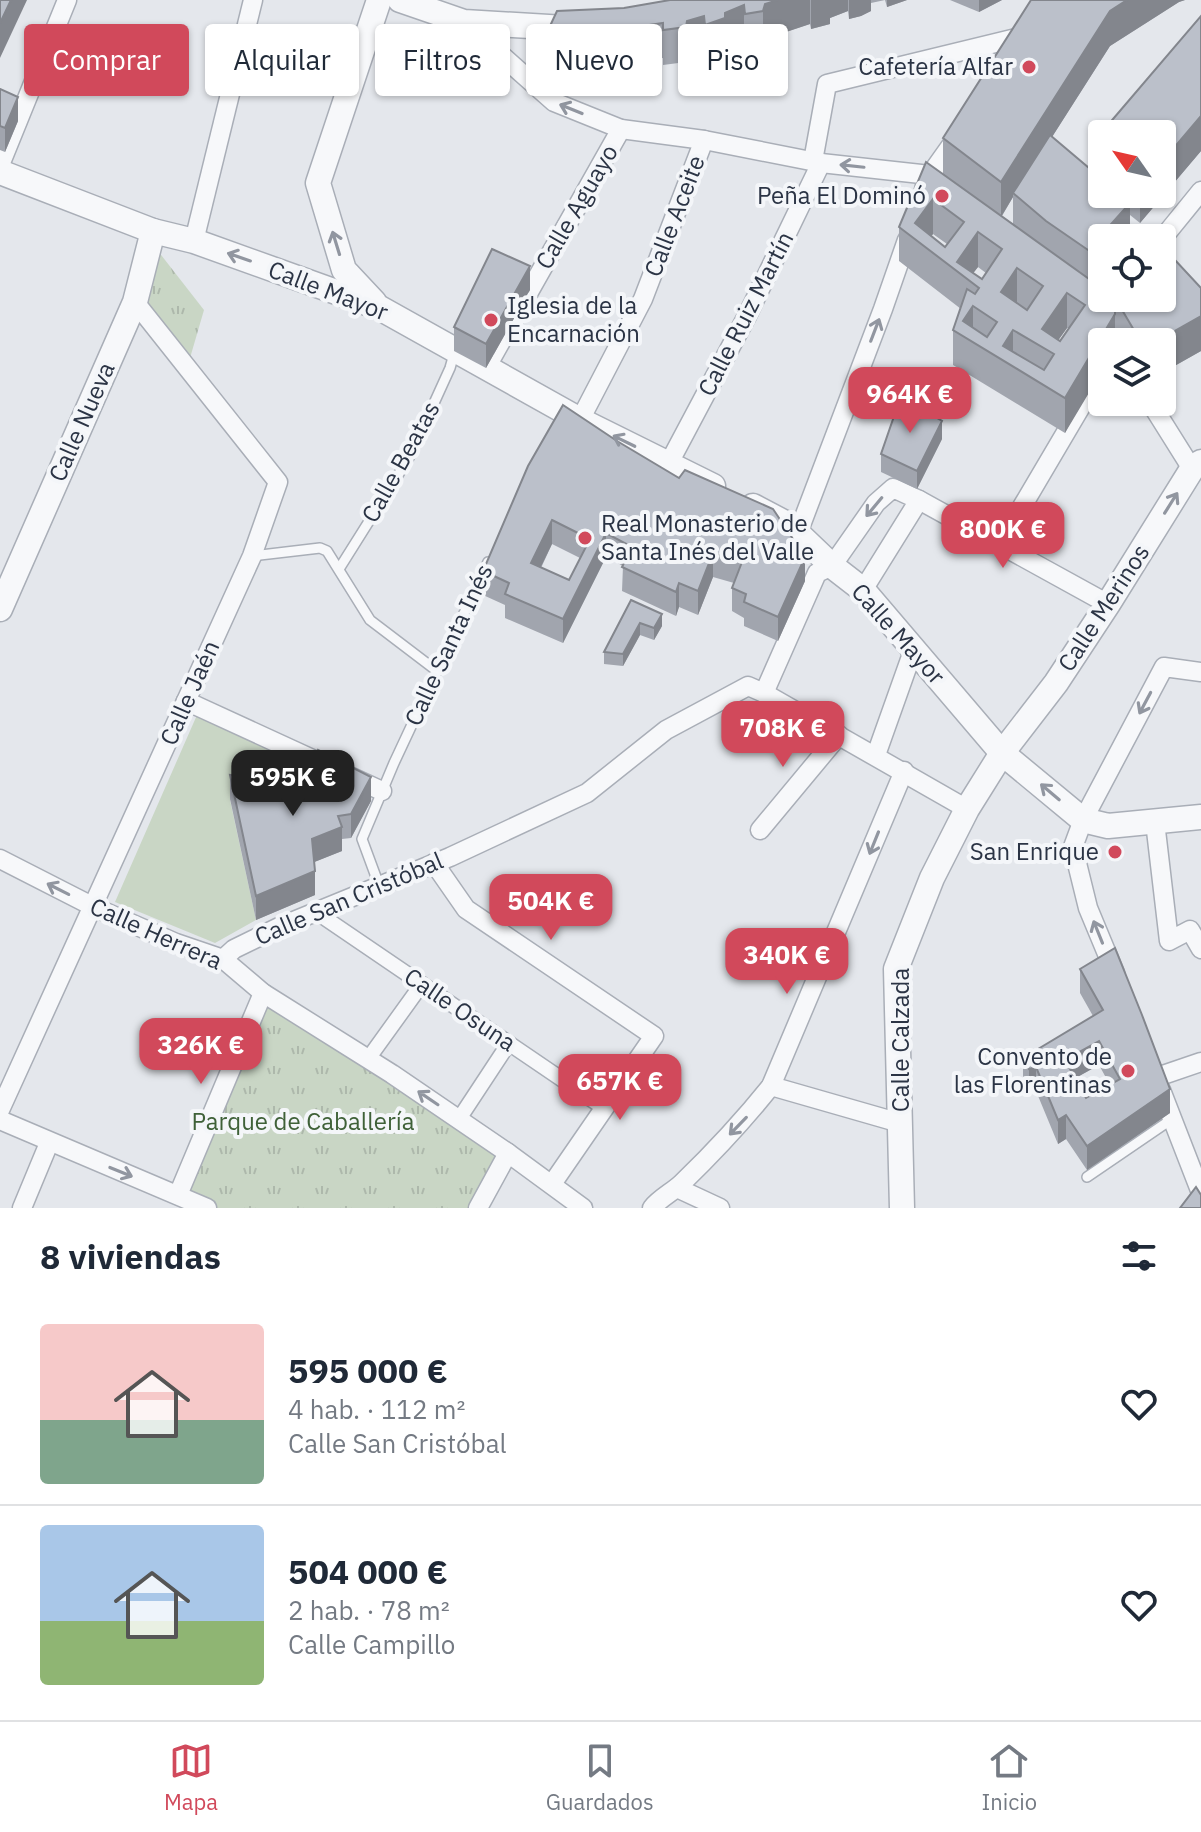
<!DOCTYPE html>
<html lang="es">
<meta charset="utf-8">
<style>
:root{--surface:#fff;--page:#f2f2f3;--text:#1f2937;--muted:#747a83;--line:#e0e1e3;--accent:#d1495b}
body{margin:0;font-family:"IBM Plex Sans",sans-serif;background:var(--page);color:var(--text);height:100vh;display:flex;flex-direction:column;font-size:30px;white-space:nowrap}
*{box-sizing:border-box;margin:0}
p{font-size:26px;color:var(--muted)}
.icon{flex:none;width:44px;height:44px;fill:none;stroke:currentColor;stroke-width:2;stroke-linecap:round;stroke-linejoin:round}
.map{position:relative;height:1208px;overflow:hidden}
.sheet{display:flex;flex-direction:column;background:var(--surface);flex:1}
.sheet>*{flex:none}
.top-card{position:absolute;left:24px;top:24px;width:800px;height:72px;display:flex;gap:16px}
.needle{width:52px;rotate:304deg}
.controls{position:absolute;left:1088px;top:120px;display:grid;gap:16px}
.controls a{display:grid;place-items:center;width:88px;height:88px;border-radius:8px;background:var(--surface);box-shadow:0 2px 6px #0004;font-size:40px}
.price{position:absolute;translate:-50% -68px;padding:0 18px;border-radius:16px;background:var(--accent);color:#fff;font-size:26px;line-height:52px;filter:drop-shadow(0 2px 4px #0008)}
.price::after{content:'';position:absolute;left:50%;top:48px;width:24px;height:18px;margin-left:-12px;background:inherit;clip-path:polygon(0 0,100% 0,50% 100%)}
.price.active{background:#222;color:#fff}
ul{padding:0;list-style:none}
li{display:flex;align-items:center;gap:24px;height:200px;padding:0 40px}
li+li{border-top:2px solid var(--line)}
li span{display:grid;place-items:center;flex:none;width:224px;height:160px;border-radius:8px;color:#555}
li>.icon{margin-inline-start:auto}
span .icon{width:96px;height:96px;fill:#fffc;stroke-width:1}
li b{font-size:34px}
h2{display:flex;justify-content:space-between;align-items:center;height:96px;padding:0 40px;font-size:34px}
.tag{padding:0 28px;border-radius:8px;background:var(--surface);box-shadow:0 2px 6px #0004;font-size:28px;line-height:72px}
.tag.active{background:var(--accent);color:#fff}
.menu{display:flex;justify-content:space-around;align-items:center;height:112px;border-top:2px solid var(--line);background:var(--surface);font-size:22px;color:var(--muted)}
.menu a{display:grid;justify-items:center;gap:4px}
.menu .active{color:var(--accent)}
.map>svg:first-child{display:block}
.grass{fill:#c9d6c5}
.park{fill:url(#park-tufts)}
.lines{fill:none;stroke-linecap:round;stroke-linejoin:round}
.service-casing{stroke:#a9aeb7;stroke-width:12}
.pedestrian-casing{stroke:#a9aeb7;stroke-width:17}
.minor-casing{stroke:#a9aeb7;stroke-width:21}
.tertiary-casing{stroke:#a9aeb7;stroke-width:27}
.service{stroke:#f7f8fa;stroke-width:9}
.pedestrian{stroke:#f7f8fa;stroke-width:14}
.minor{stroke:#f7f8fa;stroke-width:18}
.tertiary{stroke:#f7f8fa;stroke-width:24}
.wall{fill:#a1a5ae;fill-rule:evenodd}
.shaded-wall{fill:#83868d}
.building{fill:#bbc0ca;stroke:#83868d;stroke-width:2;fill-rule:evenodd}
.oneway{stroke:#9196a0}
.poi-dot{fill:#d1495b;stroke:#f4f6f9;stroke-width:3}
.labels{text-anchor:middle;stroke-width:8;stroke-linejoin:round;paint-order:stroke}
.poi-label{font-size:24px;fill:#2b3445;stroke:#f4f6f9;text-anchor:end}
.street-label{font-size:24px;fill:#2b3445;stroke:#f4f6f9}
.park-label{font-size:24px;fill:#3f6138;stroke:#f4f6f9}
</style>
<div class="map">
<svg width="1201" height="1208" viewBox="0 0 1201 1208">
<defs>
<pattern id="park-tufts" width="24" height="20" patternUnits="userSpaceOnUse" patternTransform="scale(2)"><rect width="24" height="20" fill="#c9d6c5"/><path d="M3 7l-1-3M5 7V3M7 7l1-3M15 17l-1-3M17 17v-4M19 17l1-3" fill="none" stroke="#adb8ab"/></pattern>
</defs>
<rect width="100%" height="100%" fill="#e4e7ec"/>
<!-- grass -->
<path class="grass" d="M197,715L318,774L306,807L230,800L256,920L215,943L115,902Z"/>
<!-- park -->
<g class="park">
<path d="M158,251L204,310L190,358L141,302Z"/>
<path d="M263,993L508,1153L479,1208H207L178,1195Z"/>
</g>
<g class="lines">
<defs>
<g id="service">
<path d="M252,556L320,548L327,551L370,620L437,671"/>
<path d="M339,569L410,456L450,368L454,354"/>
<path d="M379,885L362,839L394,763L488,562"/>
<path d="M1087,1177L1172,1119"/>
</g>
<g id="pedestrian">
<path d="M316,912L604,1108"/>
<path d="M368,1059L422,984"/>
<path d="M459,1119L509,1043"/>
</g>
<g id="minor">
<path d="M464,22L554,102L621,129L704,140L821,163L930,175"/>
<path d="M813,161L827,84L1028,35"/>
<path d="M0,165L67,0"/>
<path d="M924,189L930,175L957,137"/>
<path d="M1162,239L1201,191"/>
<path d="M194,241L253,0"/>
<path d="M486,368L621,129"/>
<path d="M1150,402L1192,469"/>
<path d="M580,420L643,299L704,140"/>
<path d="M669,463L747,316L821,163"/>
<path d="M919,500L1108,604"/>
<path d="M798,533L883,309L907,240"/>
<path d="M1000,544L1102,371"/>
<path d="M764,693L967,809"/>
<path d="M186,701L382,791"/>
<path d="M876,755L913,651"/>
<path d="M1155,822L1169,941L1190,930L1201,949"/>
<path d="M760,830L839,735"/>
<path d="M0,859L94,907L176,943L223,959L263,993L392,1074L508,1153L583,1208"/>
<path d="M434,863L466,909L654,1036L552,1184"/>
<path d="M223,959L234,949L279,927L450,857L587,793L666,730L748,686L764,693L817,573L832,566L876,503L893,488L919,500L863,590"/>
<path d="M1115,973L1088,908L1073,847L1083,820L1164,667L1201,672"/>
<path d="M1157,1077L1201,1062"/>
<path d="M771,1086L900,1123"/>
<path d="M1161,1090L1201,1193"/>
<path d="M0,1110L252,556L278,482L135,302"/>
<path d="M0,1120L207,1208"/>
<path d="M677,1188L720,1208"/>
<path d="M178,1195L263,993"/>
<path d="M22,1208L49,1143"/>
<path d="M478,1208L508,1153"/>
<path d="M652,1208C660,1198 671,1193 681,1184C713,1153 743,1121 771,1086L904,771"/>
</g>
<g id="tertiary">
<path d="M400,0L464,22L582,29"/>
<path d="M0,172L153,231L194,241L378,307L580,420L713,486"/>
<path d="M374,302L344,270L318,183L379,0"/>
<path d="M753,506L789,525L832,566L863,590L1002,753L1083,820L1108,826L1201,817"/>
<path d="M0,609L135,302L153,231"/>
<path d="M902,1208L896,969L932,878L967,809L1002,753L1056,683L1108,604L1192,469L1201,462"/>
</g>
</defs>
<!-- service casing -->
<use href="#service" class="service-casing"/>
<!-- pedestrian casing -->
<use href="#pedestrian" class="pedestrian-casing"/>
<!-- minor casing -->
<use href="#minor" class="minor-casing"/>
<!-- tertiary casing -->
<use href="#tertiary" class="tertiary-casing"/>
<!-- service -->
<use href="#service" class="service"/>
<!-- pedestrian -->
<use href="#pedestrian" class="pedestrian"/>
<!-- minor -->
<use href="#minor" class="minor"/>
<!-- tertiary -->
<use href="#tertiary" class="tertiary"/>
</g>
<!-- wall -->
<g class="wall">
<path d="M670,0H907L887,7L885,0L871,3V11L861,16L849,19L848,11L830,18V24L811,29L810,24L765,39L763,46L745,49L744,40L725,47V53L705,60L704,51L687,56L686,62L663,65V58L643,61V67L628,69L607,70L606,62L575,65L572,70L550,61V26L624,8Z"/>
<path d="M950,0H1002L979,12Z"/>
<path d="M1031,0H1185L1179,2L1110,46L1052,137L1090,169V146L1201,16V151L1140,223L1130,215V238H1102V269L1092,281L1102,298H1162L1201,288V351L1162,373V342H1121L1115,332L1065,433L953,365V330L961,309L899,261V227L943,173V138ZM1102,134L1162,194H1102ZM1013,197V224L1002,216ZM933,234L947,244L945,247L931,236ZM978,267L986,273L982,279L973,273ZM1067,328H1069L1060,341L1058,340Z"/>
<path d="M0,89L18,121L5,152L0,150Z"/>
<path d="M530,290L486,368L454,351V327Z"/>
<path d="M942,439L917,489L881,472V454Z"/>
<path d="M528,466L805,581L778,641L744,626V618L732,611V588L734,583L713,577L698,615L679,607L676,616L622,591L623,566L606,557L563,643L505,618V605L483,595V571ZM552,544L580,558L569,580L541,568Z"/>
<path d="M631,600L662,626L654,640L640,635L623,666L604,664V652Z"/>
<path d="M230,775L371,801L351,838L342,839V851L314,862L315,895L256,920L230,799Z"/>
<path d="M1080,969L1170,1113L1087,1170L1066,1139L1058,1144L1036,1091L1029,1093L1023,1082V1058L1093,1016L1080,993ZM1099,1065L1110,1085L1086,1098L1075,1078Z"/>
</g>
<!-- shaded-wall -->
<g class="shaded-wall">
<path d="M11,0H27L0,58V23Z"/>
<path d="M778,0H810V24L765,39L763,46V11L765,4Z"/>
<path d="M811,0H848V11L830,18V24L811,29Z"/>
<path d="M849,0H871V11L861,16L849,19Z"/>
<path d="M887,0H907L887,7Z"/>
<path d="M979,0H1002L979,12Z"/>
<path d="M1127,0H1185L1179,2L1110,46L1015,195L1013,193V197L1001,217V182L1110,11Z"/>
<path d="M744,5V40L725,47V53L705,60V25L725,13Z"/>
<path d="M704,16V51L687,56L686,62V27L687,21Z"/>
<path d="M575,30V65L572,70V35Z"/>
<path d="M18,97V121L5,152V128Z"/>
<path d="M1201,116V151L1140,223V194H1162V162Z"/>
<path d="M933,199V234L924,246L915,223Z"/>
<path d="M1130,203V237L1102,238V269L1088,284V250Z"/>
<path d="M978,232V267L968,280L957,262Z"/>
<path d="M530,266V290L486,368V344Z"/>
<path d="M1017,268V303L1001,292Z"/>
<path d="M1067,293V328L1050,352L1042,329Z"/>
<path d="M1115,304V342H1102V371L1065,433V398Z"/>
<path d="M973,306V341L963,321Z"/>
<path d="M1201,316V351L1162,373V342H1155Z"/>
<path d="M1013,330V365L1003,346Z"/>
<path d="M942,421V439L917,489V471Z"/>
<path d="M552,520V544L531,587V563Z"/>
<path d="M606,533V557L563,643V619Z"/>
<path d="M713,553V577L698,615V591Z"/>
<path d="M805,557V581L778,641V617Z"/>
<path d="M679,583V607L676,616V592Z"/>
<path d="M662,614V626L654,640V628Z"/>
<path d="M640,623V635L623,666V654Z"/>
<path d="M371,777V801L351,838V814Z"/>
<path d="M342,827V851L312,863V839Z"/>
<path d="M315,871V895L256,920V896Z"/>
<path d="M1099,1041V1065L1065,1084V1060Z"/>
<path d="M1036,1067V1091L1029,1093V1069Z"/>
<path d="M1170,1089V1113L1087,1170V1146Z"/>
<path d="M1066,1115V1139L1058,1144V1120Z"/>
</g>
<!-- building -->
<g class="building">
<path d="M0,0H11L0,23Z"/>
<path d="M670,0H778L765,4L763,11L745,14L744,5L725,13V18L705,25L704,16L687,21L686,27L663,30V23L642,26L643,32L628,35H607L606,27L575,30L572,35L550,26L557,11L624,8Z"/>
<path d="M1031,0H1127L1110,11L1001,182L943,138Z"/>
<path d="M1201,16V116L1162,162V134H1102V156L1090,146Z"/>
<path d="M0,89L18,97L5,128L0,126Z"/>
<path d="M1050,135L1102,179V194H1120L1130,203L1088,250L1046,221L1013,193Z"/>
<path d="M926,162L1096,284L1102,290V298H1110L1115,304V314L1065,398L953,330L967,289L975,294L979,288L899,227ZM933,199L964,222L945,247L915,223ZM978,232L1002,249L982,279L957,262ZM1017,268L1043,286L1027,310L1001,292ZM1067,293L1085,305L1060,341L1042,329ZM973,306L997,322L987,337L963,321ZM1013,330L1054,354L1044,370L1003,346Z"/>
<path d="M1144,226L1155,238H1134Z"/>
<path d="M1162,246L1201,288V316L1155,342H1141L1115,298H1162Z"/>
<path d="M492,249L530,266L486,344L454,327Z"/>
<path d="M901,396L942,421L917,471L881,454Z"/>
<path d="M563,405L617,441L679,478L685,470L773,509L805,557L778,617L744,602L746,594L732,588L742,562L713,553L698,591L679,583L676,592L622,567L632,547L606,533L563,619L505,594L509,583L483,571L528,466ZM552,520L590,539L569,580L531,563Z"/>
<path d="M631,600L662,614L654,628L640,623L623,654L604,652Z"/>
<path d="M318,750L371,777L351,814L338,816L342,827L312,839L315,871L256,896L230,775L306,783Z"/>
<path d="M1115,948L1142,1015L1170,1089L1087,1146L1066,1115L1058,1120L1036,1067L1029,1069L1023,1058L1103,1010L1080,969ZM1099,1041L1120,1079L1086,1098L1065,1060Z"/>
<path d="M1196,1187L1201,1195V1208H1180Z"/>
</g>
<!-- one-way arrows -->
<defs><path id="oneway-shaft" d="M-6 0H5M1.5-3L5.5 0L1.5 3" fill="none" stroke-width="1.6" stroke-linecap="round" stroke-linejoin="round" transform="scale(2)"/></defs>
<g class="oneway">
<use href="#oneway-shaft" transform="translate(571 109) rotate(-158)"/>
<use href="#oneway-shaft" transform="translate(852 166) rotate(-174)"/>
<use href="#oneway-shaft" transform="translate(336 243) rotate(-107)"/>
<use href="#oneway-shaft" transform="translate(239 257) rotate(-161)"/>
<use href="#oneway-shaft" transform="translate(875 330) rotate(-69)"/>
<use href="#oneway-shaft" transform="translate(624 441) rotate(-154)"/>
<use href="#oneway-shaft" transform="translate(1171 503) rotate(-58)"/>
<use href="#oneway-shaft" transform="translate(874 507) rotate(130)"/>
<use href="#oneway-shaft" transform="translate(1145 703) rotate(118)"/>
<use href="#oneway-shaft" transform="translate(1050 792) rotate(-140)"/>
<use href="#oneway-shaft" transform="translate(874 843) rotate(112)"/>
<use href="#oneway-shaft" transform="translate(58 889) rotate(-153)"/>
<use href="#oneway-shaft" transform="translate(1098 932) rotate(-112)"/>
<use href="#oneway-shaft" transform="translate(428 1098) rotate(-146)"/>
<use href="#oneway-shaft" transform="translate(738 1126) rotate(134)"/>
<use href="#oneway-shaft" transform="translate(121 1172) rotate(22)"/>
</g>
<!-- markers -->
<g class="poi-dot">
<circle cx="1029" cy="67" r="8"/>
<circle cx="942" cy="196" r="8"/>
<circle cx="491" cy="320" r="8"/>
<circle cx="585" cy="538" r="8"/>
<circle cx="1115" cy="852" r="8"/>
<circle cx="1128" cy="1071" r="8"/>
</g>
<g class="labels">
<!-- poi labels -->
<g class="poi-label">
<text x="1013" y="75">Cafetería Alfar</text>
<text x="926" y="204">Peña El Dominó</text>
<text x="507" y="314" text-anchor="start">Iglesia de la<tspan x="507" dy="28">Encarnación</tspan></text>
<text x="601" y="532" text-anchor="start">Real Monasterio de<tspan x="601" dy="28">Santa Inés del Valle</tspan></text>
<text x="1099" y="860">San Enrique</text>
<text x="1112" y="1065">Convento de<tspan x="1112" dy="28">las Florentinas</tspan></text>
</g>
<!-- street labels -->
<g class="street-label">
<text transform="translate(577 207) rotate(-60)" y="8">Calle Aguayo</text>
<text transform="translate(675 216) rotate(-69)" y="8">Calle Aceite</text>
<text transform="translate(328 291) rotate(21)" y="8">Calle Mayor</text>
<text transform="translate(746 314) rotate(-63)" y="8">Calle Ruiz Martín</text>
<text transform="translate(82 422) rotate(-66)" y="8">Calle Nueva</text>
<text transform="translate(401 462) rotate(-61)" y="8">Calle Beatas</text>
<text transform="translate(1104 608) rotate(-57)" y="8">Calle Merinos</text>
<text transform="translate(898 634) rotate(48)" y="8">Calle Mayor</text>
<text transform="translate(449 645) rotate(-65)" y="8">Calle Santa Inés</text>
<text transform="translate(190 693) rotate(-66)" y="8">Calle Jaén</text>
<text transform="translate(349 899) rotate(-23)" y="8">Calle San Cristóbal</text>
<text transform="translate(156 934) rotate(24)" y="8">Calle Herrera</text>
<text transform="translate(460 1010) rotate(34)" y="8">Calle Osuna</text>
<text transform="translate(901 1040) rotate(-90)" y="8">Calle Calzada</text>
</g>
<!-- park labels -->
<g class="park-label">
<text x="303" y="1130">Parque de Caballería</text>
</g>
</g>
</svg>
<div class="controls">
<a><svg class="needle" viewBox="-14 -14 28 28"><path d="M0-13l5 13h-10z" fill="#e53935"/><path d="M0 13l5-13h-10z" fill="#747a83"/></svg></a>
<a><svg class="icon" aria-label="locate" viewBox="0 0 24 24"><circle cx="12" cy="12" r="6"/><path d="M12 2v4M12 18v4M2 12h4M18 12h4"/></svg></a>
<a><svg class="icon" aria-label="layers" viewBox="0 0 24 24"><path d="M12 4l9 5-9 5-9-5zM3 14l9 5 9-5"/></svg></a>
</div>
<b class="price" style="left:910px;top:435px">964K €</b>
<b class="price" style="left:1003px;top:570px">800K €</b>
<b class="price" style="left:783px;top:769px">708K €</b>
<b class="price active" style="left:293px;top:818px">595K €</b>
<b class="price" style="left:551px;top:942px">504K €</b>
<b class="price" style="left:787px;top:996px">340K €</b>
<b class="price" style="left:201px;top:1086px">326K €</b>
<b class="price" style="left:620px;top:1122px">657K €</b>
<div class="top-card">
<a class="tag active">Comprar</a>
<a class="tag">Alquilar</a>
<a class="tag">Filtros</a>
<a class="tag">Nuevo</a>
<a class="tag">Piso</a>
</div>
</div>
<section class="sheet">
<h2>8 viviendas<svg class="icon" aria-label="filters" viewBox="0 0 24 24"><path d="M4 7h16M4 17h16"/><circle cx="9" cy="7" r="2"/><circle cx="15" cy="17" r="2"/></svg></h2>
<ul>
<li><span style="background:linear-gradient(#f6c9c9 60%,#7fa58c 0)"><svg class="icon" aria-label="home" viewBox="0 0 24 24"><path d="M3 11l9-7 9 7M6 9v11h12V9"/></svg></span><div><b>595 000 €</b><p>4 hab. · 112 m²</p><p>Calle San Cristóbal</p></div><svg class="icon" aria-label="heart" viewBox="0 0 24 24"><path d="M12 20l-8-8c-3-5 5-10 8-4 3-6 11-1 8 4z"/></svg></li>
<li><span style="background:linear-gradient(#a9c7e8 60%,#8fb573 0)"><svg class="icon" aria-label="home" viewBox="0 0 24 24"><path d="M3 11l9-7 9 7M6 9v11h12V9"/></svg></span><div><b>504 000 €</b><p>2 hab. · 78 m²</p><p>Calle Campillo</p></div><svg class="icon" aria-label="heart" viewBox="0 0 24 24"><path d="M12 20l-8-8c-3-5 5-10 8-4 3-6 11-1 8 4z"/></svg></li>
</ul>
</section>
<nav class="menu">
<a class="active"><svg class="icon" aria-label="map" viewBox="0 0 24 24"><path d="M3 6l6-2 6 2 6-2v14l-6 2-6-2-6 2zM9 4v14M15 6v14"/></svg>Mapa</a>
<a><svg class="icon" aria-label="saved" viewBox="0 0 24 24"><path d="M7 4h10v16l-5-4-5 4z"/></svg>Guardados</a>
<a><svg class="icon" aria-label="home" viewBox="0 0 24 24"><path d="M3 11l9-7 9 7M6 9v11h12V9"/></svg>Inicio</a>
</nav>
